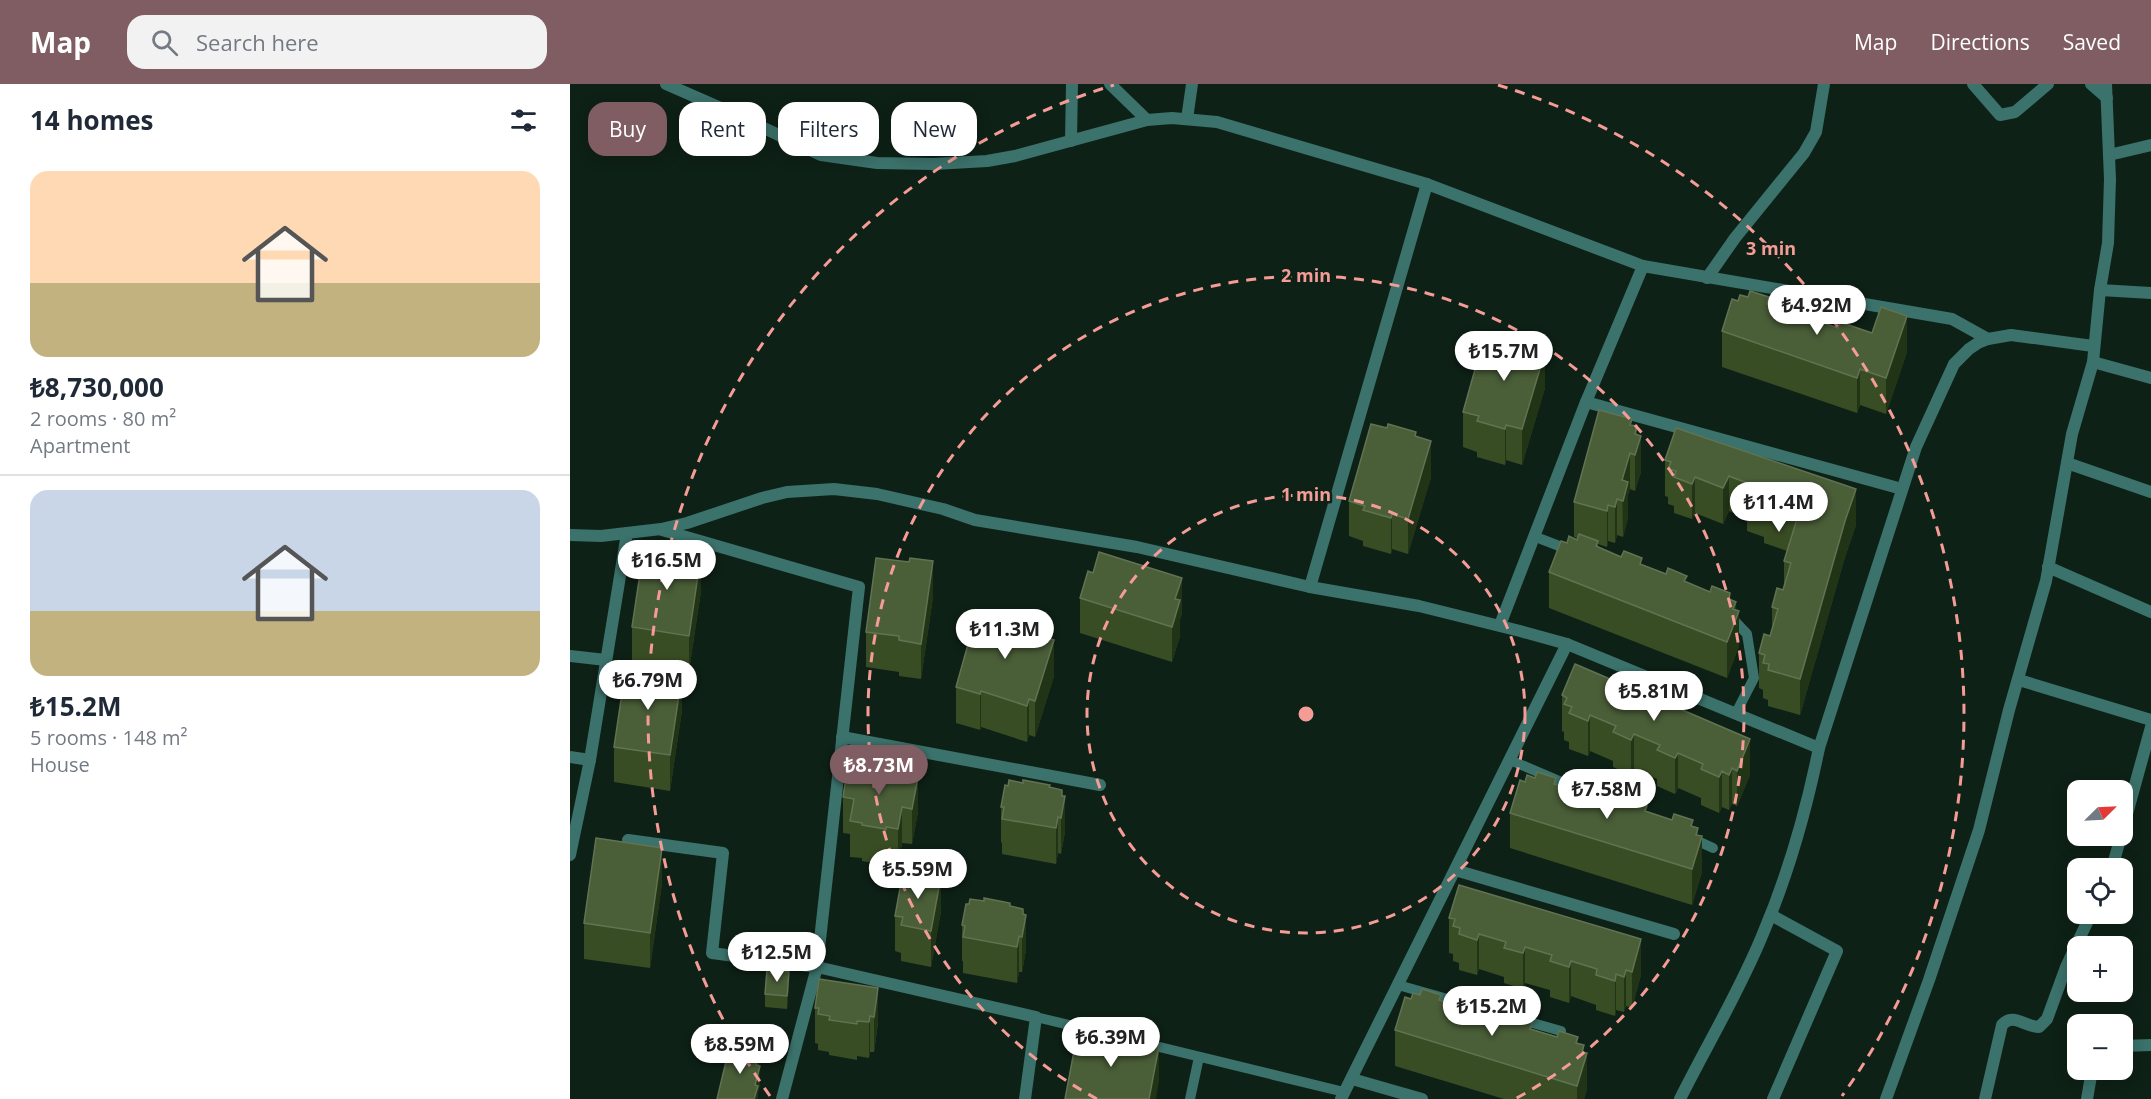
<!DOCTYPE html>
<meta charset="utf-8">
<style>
:root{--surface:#fff;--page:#f2f2f3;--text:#1f2937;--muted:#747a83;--line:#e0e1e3;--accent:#7f5d62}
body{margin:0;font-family:"Open Sans",sans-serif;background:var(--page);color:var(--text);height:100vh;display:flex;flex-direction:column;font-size:22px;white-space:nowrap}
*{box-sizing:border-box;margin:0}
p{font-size:20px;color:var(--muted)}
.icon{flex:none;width:33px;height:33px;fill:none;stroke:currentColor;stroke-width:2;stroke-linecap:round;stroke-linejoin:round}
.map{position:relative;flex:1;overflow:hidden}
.drawer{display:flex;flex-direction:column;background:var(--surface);width:570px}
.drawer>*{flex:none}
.banner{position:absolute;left:18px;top:18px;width:570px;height:54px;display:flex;gap:12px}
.needle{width:39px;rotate:66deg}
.fabs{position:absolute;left:1497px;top:696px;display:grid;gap:12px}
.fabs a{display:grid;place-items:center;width:66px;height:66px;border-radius:12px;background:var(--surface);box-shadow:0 3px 15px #0003;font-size:30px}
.price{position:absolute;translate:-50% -51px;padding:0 14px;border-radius:21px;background:#fff;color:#222;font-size:20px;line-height:39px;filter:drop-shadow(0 2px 3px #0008)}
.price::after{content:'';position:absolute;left:50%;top:36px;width:18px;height:14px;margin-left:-9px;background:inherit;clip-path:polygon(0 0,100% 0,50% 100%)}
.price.on{background:var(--accent);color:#fff}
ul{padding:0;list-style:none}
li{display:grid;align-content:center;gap:12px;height:318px;padding:0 30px}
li+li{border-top:2px solid var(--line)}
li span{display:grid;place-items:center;height:186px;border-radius:18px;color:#555}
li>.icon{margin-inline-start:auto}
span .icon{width:108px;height:108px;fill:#fffc;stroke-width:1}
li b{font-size:26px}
h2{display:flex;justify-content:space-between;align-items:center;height:72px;padding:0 30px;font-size:26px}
.pill{padding:0 21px;border-radius:18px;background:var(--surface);box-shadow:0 3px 15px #0003;font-size:21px;line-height:54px}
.pill.on{background:var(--accent);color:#fff}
header{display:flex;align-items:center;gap:36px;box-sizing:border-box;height:84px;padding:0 30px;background:var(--accent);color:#fff}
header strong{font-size:28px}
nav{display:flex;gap:33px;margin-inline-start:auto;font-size:21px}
.search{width:420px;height:54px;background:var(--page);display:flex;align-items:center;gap:15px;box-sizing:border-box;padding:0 21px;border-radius:18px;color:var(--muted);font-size:22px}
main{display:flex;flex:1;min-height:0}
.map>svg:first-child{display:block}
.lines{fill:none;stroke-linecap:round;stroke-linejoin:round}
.service{stroke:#3b726b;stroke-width:10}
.minor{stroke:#3b726b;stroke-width:12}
.wall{fill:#394d24}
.shaded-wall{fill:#213516}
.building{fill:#4a5e38;stroke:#617352;stroke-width:1.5}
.ring{fill:none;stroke:#f59c96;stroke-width:3;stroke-dasharray:10 8}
.centre{fill:#f59c96;stroke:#0e2116;stroke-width:3}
.ring-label{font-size:18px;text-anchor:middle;font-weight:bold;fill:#f59c96;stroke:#0e2116;stroke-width:5;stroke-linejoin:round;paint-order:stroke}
</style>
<header>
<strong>Map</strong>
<div class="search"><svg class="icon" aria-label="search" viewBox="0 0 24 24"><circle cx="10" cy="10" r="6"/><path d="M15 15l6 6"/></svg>Search here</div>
<nav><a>Map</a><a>Directions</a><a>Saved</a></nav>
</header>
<main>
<section class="drawer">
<h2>14 homes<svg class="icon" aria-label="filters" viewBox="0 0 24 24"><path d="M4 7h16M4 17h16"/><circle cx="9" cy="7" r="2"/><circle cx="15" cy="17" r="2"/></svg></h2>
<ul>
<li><span style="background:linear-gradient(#ffd9b3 60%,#c2b280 0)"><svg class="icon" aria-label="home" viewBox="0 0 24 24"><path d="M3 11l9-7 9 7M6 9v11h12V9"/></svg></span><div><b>₺8,730,000</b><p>2 rooms · 80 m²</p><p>Apartment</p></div></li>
<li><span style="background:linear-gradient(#c9d6e8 65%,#c2b280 0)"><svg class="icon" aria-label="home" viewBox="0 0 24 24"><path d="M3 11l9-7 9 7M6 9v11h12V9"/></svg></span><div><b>₺15.2M</b><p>5 rooms · 148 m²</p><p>House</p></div></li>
</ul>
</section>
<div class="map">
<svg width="1581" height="1015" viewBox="0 0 1581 1015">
<rect width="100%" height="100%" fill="#0e2116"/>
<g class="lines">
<!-- service -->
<g class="service">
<path d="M971,455L1002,467"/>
<path d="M1160,532L1177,550L1184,594L1166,629"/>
<path d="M940,676L1022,711"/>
<path d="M1119,753L1143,764"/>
<path d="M828,901L991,947"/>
<path d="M466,933L774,1008"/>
<path d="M620,1015L629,973"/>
</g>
<!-- minor -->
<g class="minor">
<path d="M96,0L160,28L251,71L307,79L364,80L417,77L445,72L577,36L602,34L647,38L857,100L1073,182L1382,235L1418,255"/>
<path d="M540,0L577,36"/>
<path d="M1403,0L1430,31L1445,28L1478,0"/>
<path d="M1521,0L1537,14"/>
<path d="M617,35L622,0"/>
<path d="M501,57L502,0"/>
<path d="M1539,71L1581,61"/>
<path d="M1137,194L1165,154L1234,69L1246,48L1254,0"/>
<path d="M1530,206L1581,209"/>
<path d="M1523,278L1581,294"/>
<path d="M1016,318L1332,405"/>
<path d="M1497,379L1581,408"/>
<path d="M92,446L289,503L247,883L212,1015"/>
<path d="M0,451L31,452L91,445L117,439L192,414L217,408L264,405L307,410L373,425L405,436L567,463L740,503L849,522L950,547L997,560L1249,664L1346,363L1384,280L1399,265L1408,259L1418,255L1441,251L1523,262"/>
<path d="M1478,483L1581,528"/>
<path d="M740,503L857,100"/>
<path d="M930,541L1016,318L1073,182"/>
<path d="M0,572L36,576"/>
<path d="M1449,596L1581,636"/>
<path d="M272,653L530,701"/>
<path d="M0,673L20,676"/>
<path d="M1552,748L1581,643"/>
<path d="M58,756L153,769L142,869L247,883L466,933L455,1015"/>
<path d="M0,771L20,676L57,449"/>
<path d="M1542,784L1551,752"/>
<path d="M885,786L1104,850"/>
<path d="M1201,831L1267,867L1203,1015"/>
<path d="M1552,962L1581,961"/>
<path d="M782,995L852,1015"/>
<path d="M771,1015L997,560"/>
<path d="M1110,1015C1137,961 1169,908 1192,852C1218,791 1236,728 1249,664"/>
<path d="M1316,1015L1359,896L1409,746L1439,626L1476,497L1502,350L1523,278L1530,206L1538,159L1540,95L1536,0"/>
<path d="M1415,1015L1432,941C1443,928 1455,943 1469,943L1477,935L1496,883L1521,830"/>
<path d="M1517,1015L1522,986"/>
</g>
</g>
<!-- wall -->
<g class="wall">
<path d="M1168,217L1199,220L1337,268L1316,330L1290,321L1287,329L1152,283V247Z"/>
<path d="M960,264L975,304L952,381L936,376L935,381L907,373V368L893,363V328Z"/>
<path d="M1062,341L1071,388L1065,407L1060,405L1058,411V434L1053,453L1047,451L1045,459L1038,457L1037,463L1028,460V463L1160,516L1166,525L1169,562L1157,594L979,524V488L997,459L1007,456V454L1004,453V418Z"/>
<path d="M1106,344L1286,441L1275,473L1230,631L1198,622V616L1193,614V606L1189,604V569L1200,552L1202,546V523L1213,506L1214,500V477L1217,467L1194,459V453L1177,447V435L1159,427L1153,440L1125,429L1122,435L1104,429V422L1098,420V413L1095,412V376Z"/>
<path d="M846,353L861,393L838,470L822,465L821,470L793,462V457L779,452V417Z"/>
<path d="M131,507L119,587L62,579V543Z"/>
<path d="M363,513L351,595L329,592V588L296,583V548Z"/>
<path d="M510,514L612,530L610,535V552L602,578L510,549Z"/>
<path d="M480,555L484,592L465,653L459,651L457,658L411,643L410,646L386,639V603Z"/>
<path d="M992,611L1180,691L1167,722L1162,720L1159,726L1152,723L1149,729L1131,721V714L1108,704L1105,710L1087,702V695L1064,685L1061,691L1043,683V677L1020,667L1018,672L999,665V658L994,656V648L992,647Z"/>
<path d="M112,626L100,707L44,698V663Z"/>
<path d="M278,681L348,728L342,760L332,759L328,780L316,779V781L292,777V774L280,773V750L273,749V713Z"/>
<path d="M986,700L1123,742L1128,751L1132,788L1122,821L940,764V729Z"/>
<path d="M480,704L492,712L495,748L491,770L488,769L486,780L432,770V759L431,758V723Z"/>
<path d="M92,799L80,884L14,875V839Z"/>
<path d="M440,822L453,830L456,866L452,888H449L447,899L393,889V877H392V841Z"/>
<path d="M371,827L361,883L331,877V869L325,867V832Z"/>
<path d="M879,834L1071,891L1062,924L1056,922L1054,928L1046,926L1045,932L1026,926V921L1001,912L999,919L980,913V906L955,899L953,905L934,899V893L909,885L907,891L889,886V879L883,877V870L879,869Z"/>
<path d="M219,901L217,925L195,923V910Z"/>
<path d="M308,904V939L304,968H300L299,974L287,972V976L259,971V968L248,966V960L245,959V924Z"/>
<path d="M841,915L871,917L1008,959L1014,968L1017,1005L1014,1015H934L825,982V946Z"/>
</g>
<!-- shaded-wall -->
<g class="shaded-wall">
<path d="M1337,232V268L1316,330V294Z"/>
<path d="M975,268V304L952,381V345Z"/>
<path d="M1290,285V321L1287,329V294Z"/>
<path d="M936,341V376L935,381V345Z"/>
<path d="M1067,342V367L1071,352V388L1065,407V350Z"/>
<path d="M861,357V393L838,470V435Z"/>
<path d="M1060,369V405L1058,411V434L1053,453L1052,396Z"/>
<path d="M1159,392V427L1153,440V404Z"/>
<path d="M1125,393V429L1122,435V400Z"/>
<path d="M1286,405V441L1275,473L1230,631V595L1275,437Z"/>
<path d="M1047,415V451L1045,459V423Z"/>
<path d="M1038,421V457L1037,463V427Z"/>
<path d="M822,430V465L821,470V434Z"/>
<path d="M131,471V507L119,587V552Z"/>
<path d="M363,477V513L351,595V560Z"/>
<path d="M612,494V530L610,535V552L602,578V543L605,515Z"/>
<path d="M1166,518V535L1169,527V562L1157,594V558L1163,525Z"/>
<path d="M480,547V567L484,556V592L465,653V617Z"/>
<path d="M112,591V626L100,707V671Z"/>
<path d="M411,607V643L410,646V610Z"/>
<path d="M459,615V651L457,658V622Z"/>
<path d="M1020,631V667L1018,672V637Z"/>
<path d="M1064,650V685L1061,691V656Z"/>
<path d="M1180,655V691L1167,722V687Z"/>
<path d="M1108,669V704L1105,710V674Z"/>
<path d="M1162,684V720L1159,726V691Z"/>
<path d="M1152,687V723L1149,729V693Z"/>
<path d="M348,693V728L342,760V725Z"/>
<path d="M492,706V726L495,712V748L491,770V734Z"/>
<path d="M332,723V759L328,780V745Z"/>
<path d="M488,733V769L486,780V744Z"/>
<path d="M1128,744V765L1132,752V788L1122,821V785L1126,751Z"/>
<path d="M92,764V799L80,884V849Z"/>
<path d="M371,792V827L361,883V847Z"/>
<path d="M453,825V844L456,831V866L452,888V853Z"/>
<path d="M909,850V885L907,891V856Z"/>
<path d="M449,852V888L447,899V863Z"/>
<path d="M1071,855V891L1062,924V888Z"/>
<path d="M955,863V899L953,905V869Z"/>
<path d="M1001,877V912L999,919V883Z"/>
<path d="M1056,886V922L1054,928V893Z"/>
<path d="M219,888V901L217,925V912Z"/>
<path d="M1046,890V926L1045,932V897Z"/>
<path d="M308,904V939L304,968V933Z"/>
<path d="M300,932V968L299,974V938Z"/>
<path d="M1014,961V981L1017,969V1005L1014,1015H1007V1002L1012,968Z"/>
<path d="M589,962V997L586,1015H579Z"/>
<path d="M189,969L190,1001L188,1009V1015H184L186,981Z"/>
</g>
<!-- building -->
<g class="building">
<path d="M1180,207L1199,213L1197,219L1223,228L1225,223L1244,229L1242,235L1268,244L1270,238L1302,249L1311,223L1337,232L1316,294L1290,285L1287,294L1152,247L1162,215L1168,217L1170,211L1178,213Z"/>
<path d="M915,250L931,255L932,251L960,259L959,263L975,268L952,345L936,341L935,345L907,337L909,332L893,328Z"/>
<path d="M1029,326L1062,335L1060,341L1067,342L1065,350L1071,352L1065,371L1060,369L1052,396L1058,398L1053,417L1047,415L1045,423L1038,421L1037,427L1004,418Z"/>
<path d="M801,340L817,344L818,340L846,348L845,352L861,357L838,435L822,430L821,434L793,426L795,422L779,417Z"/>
<path d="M1106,344L1286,405L1275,437L1230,595L1198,586L1199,580L1193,579L1195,571L1189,569L1194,550L1200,552L1208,525L1202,523L1207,504L1213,506L1221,479L1214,477L1227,435L1194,424L1196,418L1177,412L1182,401L1159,392L1153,404L1125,393L1122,400L1104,393L1106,387L1098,385L1101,378L1095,376Z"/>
<path d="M1009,450L1028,457L1026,462L1051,473L1054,467L1072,474L1070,480L1096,490L1098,484L1117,492L1114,497L1140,508L1142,502L1160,509L1159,515L1166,518L1163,525L1169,527L1157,558L979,488L991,457L997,459L999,452L1007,456Z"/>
<path d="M74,463L131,471L119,552L62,543Z"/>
<path d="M529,468L612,494L605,515L610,516L602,543L510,514L518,487L523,489Z"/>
<path d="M306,474L339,478L340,474L363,477L351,560L329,556V552L296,548Z"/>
<path d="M406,532L418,535L419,532L455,543L457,540L480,547L478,554L484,556L465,617L459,615L457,622L411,607L410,610L386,603Z"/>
<path d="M1005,580L1180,655L1167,687L1162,684L1159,691L1152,687L1149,693L1131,685L1133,680L1108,669L1105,674L1087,666L1090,661L1064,650L1061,656L1043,648L1046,642L1020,631L1018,637L999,629L1002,623L994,620L997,614L992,611Z"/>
<path d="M56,582L112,591L100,671L44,663Z"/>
<path d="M278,681L291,683V681L348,693L342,725L332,723L328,745L316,743V745L292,741V739L280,737L284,715L273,713Z"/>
<path d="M967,688L986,694L984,700L1011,708L1013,702L1032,708L1030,714L1056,722L1058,716L1077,722L1075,727L1102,736L1104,730L1123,736L1121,742L1128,744L1126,751L1132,752L1122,785L940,729L950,696L955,698L957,691L965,694Z"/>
<path d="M439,696L453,699V696L480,701L479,703L492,706V712H495L491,734L488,733L486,744L432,735L434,723H431L435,701L438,702Z"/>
<path d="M26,754L92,764L80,849L14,839Z"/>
<path d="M341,786L371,792L361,847L331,841L333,833L325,832L332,793L340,794Z"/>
<path d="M889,801L1071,855L1062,888L1056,886L1054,893L1046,890L1045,897L1026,891L1027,885L1001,877L999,883L980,877L982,871L955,863L953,869L934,864L936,858L909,850L907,856L889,850L890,844L883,842L885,835L879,834Z"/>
<path d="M414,814L440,819V822L453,825V830L456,831L452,853L449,852L447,863L393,853L395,842L392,841L396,820H399L400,815L414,817Z"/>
<path d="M197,885L219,888L217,912L195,910Z"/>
<path d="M249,895L308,904L304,933L300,932L299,938L287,937V940L259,936L260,932L248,930L249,924H245Z"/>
<path d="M852,905L871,911L869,916L896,925L898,919L917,925L915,930L942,939L943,933L962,939L960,945L987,953L989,947L1008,953L1006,959L1014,961L1012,968L1017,969L1007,1002L825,946L835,913L841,915L843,909L850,911Z"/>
<path d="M508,946L589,962L579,1015H495Z"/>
<path d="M160,961L189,969L186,981L190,982L185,1001L188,1002L184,1015H147Z"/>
</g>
<!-- distance rings -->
<g class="ring">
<circle cx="736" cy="630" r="219"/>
<path d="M527 1015A438 438 0 1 1 945 1015"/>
<path d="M200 1012A658 658 0 0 1 544 1M928 1A658 658 0 0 1 1272 1012"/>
</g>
<circle cx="736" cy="630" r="9" class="centre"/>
<g class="ring-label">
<text x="1201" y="171">3 min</text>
<text x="736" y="198">2 min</text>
<text x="736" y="417">1 min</text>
</g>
</svg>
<div class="fabs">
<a><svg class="needle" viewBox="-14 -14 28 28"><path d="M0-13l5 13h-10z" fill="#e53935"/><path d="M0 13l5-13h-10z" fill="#747a83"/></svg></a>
<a><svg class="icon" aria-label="locate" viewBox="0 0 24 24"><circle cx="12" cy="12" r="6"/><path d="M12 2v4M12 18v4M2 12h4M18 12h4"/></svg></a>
<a>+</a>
<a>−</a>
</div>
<b class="price" style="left:1247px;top:252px">₺4.92M</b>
<b class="price" style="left:934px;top:298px">₺15.7M</b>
<b class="price" style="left:1209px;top:449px">₺11.4M</b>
<b class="price" style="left:97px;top:507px">₺16.5M</b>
<b class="price" style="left:435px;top:576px">₺11.3M</b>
<b class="price" style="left:78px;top:627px">₺6.79M</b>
<b class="price" style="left:1084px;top:638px">₺5.81M</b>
<b class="price on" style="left:309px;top:712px">₺8.73M</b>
<b class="price" style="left:1037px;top:736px">₺7.58M</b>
<b class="price" style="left:348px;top:816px">₺5.59M</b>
<b class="price" style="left:207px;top:899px">₺12.5M</b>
<b class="price" style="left:922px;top:953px">₺15.2M</b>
<b class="price" style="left:541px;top:984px">₺6.39M</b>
<b class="price" style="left:170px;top:991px">₺8.59M</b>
<div class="banner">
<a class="pill on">Buy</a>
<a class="pill">Rent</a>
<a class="pill">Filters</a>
<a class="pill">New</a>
</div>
</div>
</main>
